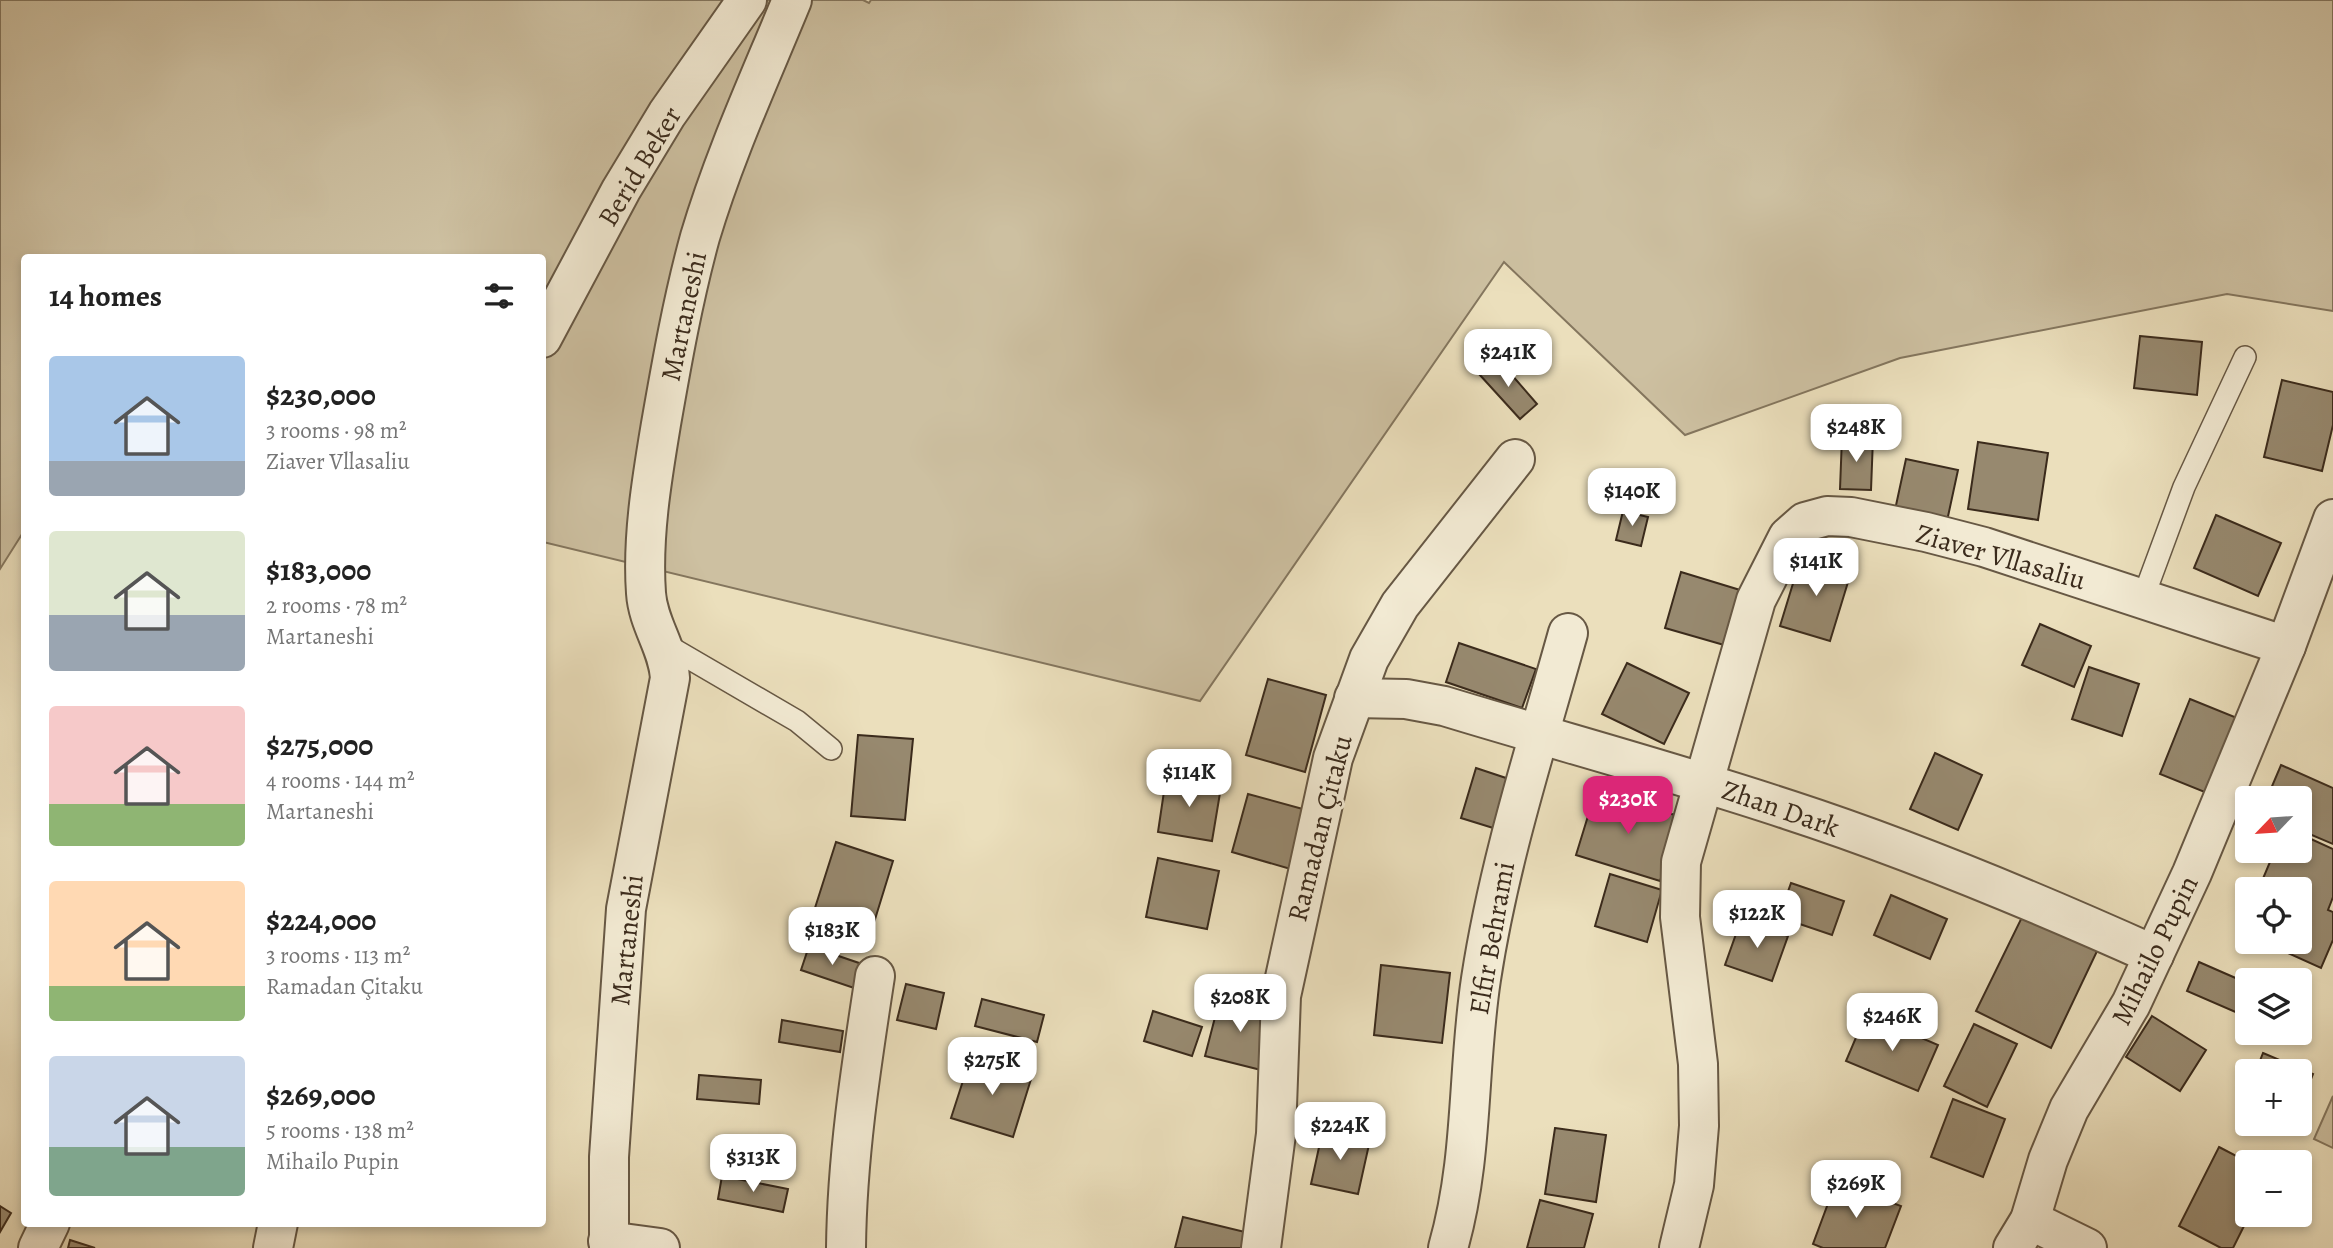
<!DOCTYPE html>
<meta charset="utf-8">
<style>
:root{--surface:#fff;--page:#f6f6f6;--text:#222;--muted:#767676;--accent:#db2777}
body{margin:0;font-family:Alegreya,serif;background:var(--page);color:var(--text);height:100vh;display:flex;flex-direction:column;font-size:26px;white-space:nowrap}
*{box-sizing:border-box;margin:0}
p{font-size:23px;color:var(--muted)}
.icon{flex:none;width:38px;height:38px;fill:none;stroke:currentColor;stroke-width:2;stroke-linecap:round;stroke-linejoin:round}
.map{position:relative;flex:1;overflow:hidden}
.drawer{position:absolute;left:21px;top:254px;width:525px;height:973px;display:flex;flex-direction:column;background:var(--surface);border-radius:7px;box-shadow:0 4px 10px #0003}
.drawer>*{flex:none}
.needle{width:46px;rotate:245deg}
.controls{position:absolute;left:2235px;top:786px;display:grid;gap:14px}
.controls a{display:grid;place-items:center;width:77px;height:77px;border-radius:7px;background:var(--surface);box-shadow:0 4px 10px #0003;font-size:35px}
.price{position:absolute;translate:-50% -60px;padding:0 16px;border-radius:14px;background:#fff;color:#222;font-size:23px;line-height:46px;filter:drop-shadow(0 2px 4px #0008)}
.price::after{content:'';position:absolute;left:50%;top:42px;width:21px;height:16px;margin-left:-10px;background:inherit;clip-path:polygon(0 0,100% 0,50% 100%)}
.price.selected{background:var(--accent);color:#fff}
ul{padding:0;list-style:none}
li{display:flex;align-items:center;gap:21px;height:175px;padding:0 28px}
li span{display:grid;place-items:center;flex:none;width:196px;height:140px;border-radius:7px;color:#555}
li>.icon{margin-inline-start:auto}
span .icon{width:84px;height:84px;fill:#fffc;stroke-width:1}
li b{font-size:30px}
h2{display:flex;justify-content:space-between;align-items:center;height:84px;padding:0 28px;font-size:30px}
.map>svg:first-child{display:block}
.green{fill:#cdc0a1;stroke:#84765e;stroke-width:2}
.building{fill:#97896f;stroke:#3b2b1c;stroke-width:2}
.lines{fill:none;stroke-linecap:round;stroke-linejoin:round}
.service-casing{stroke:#675844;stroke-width:24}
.minor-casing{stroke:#675844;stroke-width:42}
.service{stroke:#f2ead3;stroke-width:21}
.minor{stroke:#f2ead3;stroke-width:38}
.labels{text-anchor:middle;stroke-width:6;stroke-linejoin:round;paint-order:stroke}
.street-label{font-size:28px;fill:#3b2b1c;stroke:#f2ead3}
</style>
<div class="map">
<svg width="2333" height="1248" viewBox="0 0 2333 1248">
<rect width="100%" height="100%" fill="#ebdfbc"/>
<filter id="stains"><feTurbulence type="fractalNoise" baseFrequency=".00286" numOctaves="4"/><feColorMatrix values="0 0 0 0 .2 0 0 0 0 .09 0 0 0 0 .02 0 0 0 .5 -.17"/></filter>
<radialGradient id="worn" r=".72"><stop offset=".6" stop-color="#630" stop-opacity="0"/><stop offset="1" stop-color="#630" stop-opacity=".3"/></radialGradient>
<!-- green -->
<g class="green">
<path d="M0,0H863L869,3L871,0H2333V311L2227,294L1900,358L1685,435L1504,262L1200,701L543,542L542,257H24V531L0,569Z"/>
<path d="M2333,1096V1148L2314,1139Z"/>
</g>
<!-- building -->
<g class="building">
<path d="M2140,336L2202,342L2197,395L2134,388Z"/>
<path d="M1497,358L1537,404L1520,419L1479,374Z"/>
<path d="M2282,380L2333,392V425L2322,471L2264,457Z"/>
<path d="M1842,437L1873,438L1871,490L1840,489Z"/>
<path d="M1978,442L2048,453L2038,520L1968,509Z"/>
<path d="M1906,459L1958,470L1947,521L1895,510Z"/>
<path d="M1623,511L1648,517L1641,546L1616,540Z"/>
<path d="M2216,515L2281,543L2258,596L2194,568Z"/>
<path d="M1802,554L1852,569L1830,641L1780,626Z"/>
<path d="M1681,572L1740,590L1724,645L1665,628Z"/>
<path d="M2040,624L2091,646L2074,687L2022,665Z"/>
<path d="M1459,643L1536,669L1522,708L1446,682Z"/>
<path d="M1627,663L1689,693L1664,744L1602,714Z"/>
<path d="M2089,667L2139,684L2122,736L2072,719Z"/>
<path d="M1268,679L1326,695L1305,772L1246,755Z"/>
<path d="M2190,699L2242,720L2212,795L2160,774Z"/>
<path d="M858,735L913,739L905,820L851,816Z"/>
<path d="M1935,753L1982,775L1958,830L1910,809Z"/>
<path d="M2281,765L2333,788V844L2300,830V798H2267Z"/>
<path d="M1476,768L1521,783L1506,832L1461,818Z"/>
<path d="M1166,778L1221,787L1212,841L1158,832Z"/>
<path d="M1596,790L1681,817L1660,881L1576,855Z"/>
<path d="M1248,794L1310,811L1294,870L1232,852Z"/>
<path d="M2300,834L2333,849V897L2328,910L2333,912V940L2321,968L2270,945L2271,942H2300V889L2259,888L2275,850H2300Z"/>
<path d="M836,842L893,861L872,929L814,911Z"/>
<path d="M1158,858L1219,871L1207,929L1146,917Z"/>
<path d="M1610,874L1662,890L1647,942L1595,926Z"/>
<path d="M1791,883L1844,901L1832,935L1779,917Z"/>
<path d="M1891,895L1947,919L1930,959L1874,935Z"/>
<path d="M2025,911L2099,947L2051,1048L1976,1011Z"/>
<path d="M1741,920L1788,936L1772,981L1725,965Z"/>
<path d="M809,946L862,964L854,988L801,970Z"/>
<path d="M2199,962L2247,983V1017L2187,991Z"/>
<path d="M1381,965L1450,973L1442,1043L1374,1035Z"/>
<path d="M906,984L944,993L936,1029L897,1020Z"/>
<path d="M1220,998L1275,1012L1261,1070L1205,1056Z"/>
<path d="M982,999L1044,1015L1037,1042L975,1026Z"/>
<path d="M1153,1011L1202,1027L1192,1056L1144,1041Z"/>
<path d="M1866,1014L1938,1045L1918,1091L1846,1061Z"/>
<path d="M2152,1016L2206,1050L2180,1091L2126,1057Z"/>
<path d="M782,1020L843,1031L840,1052L779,1042Z"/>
<path d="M1974,1024L2017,1044L1987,1107L1944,1086Z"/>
<path d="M2263,1053L2313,1074L2300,1107V1071H2256Z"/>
<path d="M971,1056L1032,1076L1013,1137L951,1118Z"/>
<path d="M699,1075L761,1080L759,1104L697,1099Z"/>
<path d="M2247,1092V1114L2239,1110Z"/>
<path d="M1953,1099L2005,1119L1983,1177L1931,1157Z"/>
<path d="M2270,1124H2293L2290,1132Z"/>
<path d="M1555,1128L1606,1135L1596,1202L1545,1194Z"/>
<path d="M1323,1129L1370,1140L1358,1194L1311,1184Z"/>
<path d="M2219,1147L2248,1162L2247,1214H2250L2233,1248H2221L2179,1226Z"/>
<path d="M722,1176L788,1189L783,1212L718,1199Z"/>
<path d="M1836,1182L1901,1206L1885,1248H1823L1813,1244Z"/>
<path d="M1540,1200L1593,1214L1584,1248H1527Z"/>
<path d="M0,1206L11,1213L0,1232Z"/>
<path d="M1183,1217L1249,1233L1246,1248H1175Z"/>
<path d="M70,1240L95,1248H68Z"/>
</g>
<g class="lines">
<defs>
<g id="service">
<path d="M2143,598L2184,487L2245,357"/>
<path d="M663,643L797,721L831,749"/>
</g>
<g id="minor">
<path d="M542,338L621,190L667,114L747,0"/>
<path d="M1354,698L1406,699L1444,706C1559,741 1675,772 1789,810C1912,850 2036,902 2154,955"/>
<path d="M2030,1220L2087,1248"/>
<path d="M608,1241L660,1248"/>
<path d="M38,1248L50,1223"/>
<path d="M273,1248L278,1223"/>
<path d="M609,1248V1157L626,909L670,678C668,647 648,624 646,593C642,537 652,478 661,424C672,361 683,299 700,237C724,156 760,78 792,0"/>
<path d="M846,1248C847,1156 861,1067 875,976"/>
<path d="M1261,1248L1276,1134L1281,996L1333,758L1369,659L1400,605L1515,459"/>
<path d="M1448,1248C1474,1157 1467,1071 1481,979C1499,861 1536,748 1568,633"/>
<path d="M1679,1248L1694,1185L1699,1126L1698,1064L1680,917L1681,862L1756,600L1788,537L1805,522L1827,516L1851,517L1926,532L1984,547L2286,646"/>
<path d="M2013,1248L2030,1220L2048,1160L2069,1109L2131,1004L2192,873L2286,646L2333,519"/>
</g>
</defs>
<!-- service casing -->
<use href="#service" class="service-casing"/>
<!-- minor casing -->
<use href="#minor" class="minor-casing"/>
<!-- service -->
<use href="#service" class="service"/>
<!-- minor -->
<use href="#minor" class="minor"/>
</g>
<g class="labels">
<!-- street labels -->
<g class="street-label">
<text transform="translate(639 166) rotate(-59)" y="10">Berid Beker</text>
<text transform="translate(683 316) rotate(-78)" y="10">Martaneshi</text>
<text transform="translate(2001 556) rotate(16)" y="10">Ziaver Vllasaliu</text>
<text transform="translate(1781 808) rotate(19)" y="10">Zhan Dark</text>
<text transform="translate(1319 828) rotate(-76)" y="10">Ramadan Çitaku</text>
<text transform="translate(1491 938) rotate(-80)" y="10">Elfir Behrami</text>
<text transform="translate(626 940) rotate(-84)" y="10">Martaneshi</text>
<text transform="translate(2154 950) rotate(-64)" y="10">Mihailo Pupin</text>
</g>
</g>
<rect width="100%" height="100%" filter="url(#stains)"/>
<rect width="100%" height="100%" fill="url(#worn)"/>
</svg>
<div class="controls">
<a><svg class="needle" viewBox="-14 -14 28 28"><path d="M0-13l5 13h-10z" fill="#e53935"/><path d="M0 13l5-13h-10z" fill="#767676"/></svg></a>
<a><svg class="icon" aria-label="locate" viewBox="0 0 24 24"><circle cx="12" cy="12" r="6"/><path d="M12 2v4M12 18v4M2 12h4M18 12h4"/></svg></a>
<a><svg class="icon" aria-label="layers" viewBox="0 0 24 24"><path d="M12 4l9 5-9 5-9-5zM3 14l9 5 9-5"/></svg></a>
<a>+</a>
<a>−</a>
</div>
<b class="price" style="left:1508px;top:389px">$241K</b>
<b class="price" style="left:1856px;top:464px">$248K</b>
<b class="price" style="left:1632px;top:528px">$140K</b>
<b class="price" style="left:1816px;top:598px">$141K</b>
<b class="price" style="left:1189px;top:809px">$114K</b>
<b class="price selected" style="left:1628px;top:836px">$230K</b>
<b class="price" style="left:1757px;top:950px">$122K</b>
<b class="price" style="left:832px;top:967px">$183K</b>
<b class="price" style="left:1240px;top:1034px">$208K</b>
<b class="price" style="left:1892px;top:1053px">$246K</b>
<b class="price" style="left:992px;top:1097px">$275K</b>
<b class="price" style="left:1340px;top:1162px">$224K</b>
<b class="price" style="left:753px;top:1194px">$313K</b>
<b class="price" style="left:1856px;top:1220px">$269K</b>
<section class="drawer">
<h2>14 homes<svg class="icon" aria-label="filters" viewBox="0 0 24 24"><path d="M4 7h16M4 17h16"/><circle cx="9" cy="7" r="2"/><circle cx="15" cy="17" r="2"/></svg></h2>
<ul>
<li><span style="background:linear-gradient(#a9c7e8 75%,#9aa5b1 0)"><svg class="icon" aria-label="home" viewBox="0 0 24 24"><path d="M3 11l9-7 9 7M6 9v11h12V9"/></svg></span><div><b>$230,000</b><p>3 rooms · 98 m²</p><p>Ziaver Vllasaliu</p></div></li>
<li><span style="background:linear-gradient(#dfe7d0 60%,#9aa5b1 0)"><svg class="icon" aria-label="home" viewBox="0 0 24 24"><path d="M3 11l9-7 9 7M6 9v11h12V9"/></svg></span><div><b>$183,000</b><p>2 rooms · 78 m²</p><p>Martaneshi</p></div></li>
<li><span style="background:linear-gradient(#f6c9c9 70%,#8fb573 0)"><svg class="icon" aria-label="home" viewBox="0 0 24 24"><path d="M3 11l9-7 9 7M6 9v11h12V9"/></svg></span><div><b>$275,000</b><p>4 rooms · 144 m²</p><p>Martaneshi</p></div></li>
<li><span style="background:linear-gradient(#ffd9b3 75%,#8fb573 0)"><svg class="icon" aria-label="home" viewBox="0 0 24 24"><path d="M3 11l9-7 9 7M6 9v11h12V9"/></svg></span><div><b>$224,000</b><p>3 rooms · 113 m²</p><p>Ramadan Çitaku</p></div></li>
<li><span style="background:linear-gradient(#c9d6e8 65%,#7fa58c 0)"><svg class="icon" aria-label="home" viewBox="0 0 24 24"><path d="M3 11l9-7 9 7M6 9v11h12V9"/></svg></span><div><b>$269,000</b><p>5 rooms · 138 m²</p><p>Mihailo Pupin</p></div></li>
</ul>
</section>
</div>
